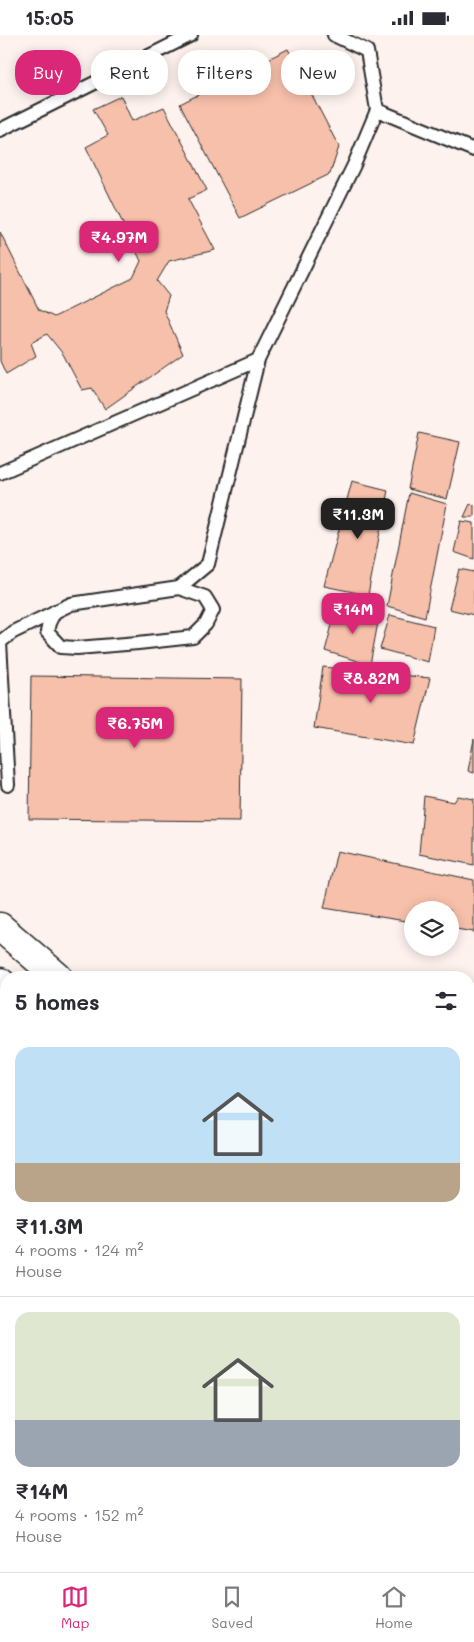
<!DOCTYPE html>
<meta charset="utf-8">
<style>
:root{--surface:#fff;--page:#f7f7f7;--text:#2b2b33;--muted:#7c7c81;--line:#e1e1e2;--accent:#db2777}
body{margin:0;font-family:Mali,sans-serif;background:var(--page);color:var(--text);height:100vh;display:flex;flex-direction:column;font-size:19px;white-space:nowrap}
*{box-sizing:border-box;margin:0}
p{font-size:16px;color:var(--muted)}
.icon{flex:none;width:28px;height:28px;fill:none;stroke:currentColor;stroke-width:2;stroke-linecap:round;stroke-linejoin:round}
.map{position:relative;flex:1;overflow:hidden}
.drawer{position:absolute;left:0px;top:936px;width:475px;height:601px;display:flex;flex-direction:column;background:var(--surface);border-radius:20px 20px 0 0;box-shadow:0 2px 12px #0003}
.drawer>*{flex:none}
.hud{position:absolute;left:15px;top:15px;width:445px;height:45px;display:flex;gap:10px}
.buttons{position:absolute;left:404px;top:866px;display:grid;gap:10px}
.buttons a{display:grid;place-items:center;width:55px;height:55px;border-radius:50%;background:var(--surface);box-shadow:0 2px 12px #0003;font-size:25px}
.price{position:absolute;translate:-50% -42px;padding:0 11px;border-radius:10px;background:var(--accent);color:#fff;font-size:16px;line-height:32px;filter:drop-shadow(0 1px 2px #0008)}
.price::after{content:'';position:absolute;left:50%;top:30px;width:15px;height:11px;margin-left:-8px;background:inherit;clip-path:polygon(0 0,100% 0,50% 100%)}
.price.active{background:#222;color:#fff}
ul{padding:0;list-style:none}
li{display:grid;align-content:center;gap:10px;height:265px;padding:0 15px}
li+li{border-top:1px solid var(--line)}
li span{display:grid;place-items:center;height:155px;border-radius:15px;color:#555}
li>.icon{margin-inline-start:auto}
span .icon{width:90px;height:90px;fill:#fffc;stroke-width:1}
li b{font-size:21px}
h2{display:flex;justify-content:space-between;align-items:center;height:60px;padding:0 15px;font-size:21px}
.pill{padding:0 18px;border-radius:20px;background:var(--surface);box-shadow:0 2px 12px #0003;font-size:18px;line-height:45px}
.pill.active{background:var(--accent);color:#fff}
.status{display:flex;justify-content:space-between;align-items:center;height:35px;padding:0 25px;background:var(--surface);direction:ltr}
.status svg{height:14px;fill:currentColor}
.dock{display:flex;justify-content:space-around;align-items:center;height:70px;border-top:1px solid var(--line);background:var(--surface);font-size:14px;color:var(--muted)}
.dock a{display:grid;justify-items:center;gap:2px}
.dock .active{color:var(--accent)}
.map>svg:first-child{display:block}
.building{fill:#f7c0ab;stroke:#2b2b2b}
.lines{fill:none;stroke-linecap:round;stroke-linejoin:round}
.lane-casing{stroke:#2b2b2b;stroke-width:16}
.street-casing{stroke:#2b2b2b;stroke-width:29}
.secondary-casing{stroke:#2b2b2b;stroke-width:31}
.primary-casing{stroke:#2b2b2b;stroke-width:31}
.lane{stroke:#fff;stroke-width:12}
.street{stroke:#fff;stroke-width:25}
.secondary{stroke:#fff;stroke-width:28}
.primary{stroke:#f6e281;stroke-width:28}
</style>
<div class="status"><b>15:05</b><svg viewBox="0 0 49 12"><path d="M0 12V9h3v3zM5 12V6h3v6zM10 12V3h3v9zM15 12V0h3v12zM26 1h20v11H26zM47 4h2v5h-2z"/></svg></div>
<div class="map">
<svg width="474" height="1537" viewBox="0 0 474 1537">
<rect width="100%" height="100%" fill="#fdf2ee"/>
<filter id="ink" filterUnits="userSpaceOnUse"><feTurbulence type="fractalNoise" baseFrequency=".02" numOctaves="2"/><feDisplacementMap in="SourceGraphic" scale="10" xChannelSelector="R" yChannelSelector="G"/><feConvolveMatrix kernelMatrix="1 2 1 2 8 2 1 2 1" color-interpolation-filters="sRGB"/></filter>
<g filter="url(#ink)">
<!-- building -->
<g class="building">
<path d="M288,14L339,112L330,139L240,183L180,69Z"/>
<path d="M121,61L132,86L164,72L207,155L188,164L215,215L169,226L157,246L169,261L164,276L183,319L105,374L92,353L82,355L63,319L47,299L31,308L36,321L6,339L0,326V197L39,275L54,282L133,243L141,226L86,112L108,100L93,74Z"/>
<path d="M419,398L460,407L447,464L408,454Z"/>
<path d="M352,446L388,455L368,560L324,551Z"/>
<path d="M409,458L447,469L425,582L387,571Z"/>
<path d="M470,469L474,470V482H464Z"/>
<path d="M461,486L474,488V524L454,517Z"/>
<path d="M459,534L474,537V580L449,574Z"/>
<path d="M337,571L379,582L370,630L325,616Z"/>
<path d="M390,580L434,591L428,627L380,614Z"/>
<path d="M323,632L430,643L414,710L314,693Z"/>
<path d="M31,641L242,644L240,786L29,784Z"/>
<path d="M474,704V738L468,736Z"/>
<path d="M424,761L454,767L458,761L474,764V830L419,819Z"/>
<path d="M337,816L474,845V897L450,893V875H412V887L324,873Z"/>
<path d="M471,999H474V1102L469,1101V1013Z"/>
</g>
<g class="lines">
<defs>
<g id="lane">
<path d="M334,0L367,16L377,75"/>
<path d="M0,95L191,0"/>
<path d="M0,438L258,325"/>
<path d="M55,576L49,588L47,597L61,612L77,613L138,608L193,602L206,589L213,575L205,562L179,553"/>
<path d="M8,750L0,607L13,597L71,569L179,553L208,529L258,325L354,130L377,75L474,115"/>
</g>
<g id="street">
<path d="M0,1386L6,1387"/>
<path d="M469,1488L474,1489"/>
</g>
<g id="secondary">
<path d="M0,892L58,942"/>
<path d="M0,947L6,952"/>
<path d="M469,1331L474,1336"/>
<path d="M469,1372L474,1375"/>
</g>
<g id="primary">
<path d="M0,1274L6,1275"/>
<path d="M0,1322L6,1324"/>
<path d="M469,1392L474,1393"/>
<path d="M469,1430L474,1431"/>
</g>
</defs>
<!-- lane casing -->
<use href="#lane" class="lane-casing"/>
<!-- street casing -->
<use href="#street" class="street-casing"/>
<!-- secondary casing -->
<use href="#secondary" class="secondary-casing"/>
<!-- primary casing -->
<use href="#primary" class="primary-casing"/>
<!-- lane -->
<use href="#lane" class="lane"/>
<!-- street -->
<use href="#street" class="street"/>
<!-- secondary -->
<use href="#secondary" class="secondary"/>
<!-- primary -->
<use href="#primary" class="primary"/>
</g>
</g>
</svg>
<div class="buttons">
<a><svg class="icon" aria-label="layers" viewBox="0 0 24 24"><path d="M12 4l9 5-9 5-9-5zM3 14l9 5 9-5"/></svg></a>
</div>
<b class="price" style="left:119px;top:228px">₹4.97M</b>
<b class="price active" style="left:358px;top:505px">₹11.3M</b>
<b class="price" style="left:353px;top:600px">₹14M</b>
<b class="price" style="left:371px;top:669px">₹8.82M</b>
<b class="price" style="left:135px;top:714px">₹6.75M</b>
<div class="hud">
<a class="pill active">Buy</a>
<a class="pill">Rent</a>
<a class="pill">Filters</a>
<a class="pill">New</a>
</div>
<section class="drawer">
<h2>5 homes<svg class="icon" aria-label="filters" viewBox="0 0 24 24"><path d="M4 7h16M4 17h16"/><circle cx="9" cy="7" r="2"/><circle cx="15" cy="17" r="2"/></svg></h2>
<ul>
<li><span style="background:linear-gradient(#bfe0f5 75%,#b9a48a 0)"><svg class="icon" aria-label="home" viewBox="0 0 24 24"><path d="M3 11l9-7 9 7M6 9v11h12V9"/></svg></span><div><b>₹11.3M</b><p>4 rooms · 124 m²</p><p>House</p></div></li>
<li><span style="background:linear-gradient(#dfe7d0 70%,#9aa5b1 0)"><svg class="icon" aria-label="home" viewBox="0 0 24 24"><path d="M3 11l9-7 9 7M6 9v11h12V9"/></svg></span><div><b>₹14M</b><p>4 rooms · 152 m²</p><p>House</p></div></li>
</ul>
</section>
</div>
<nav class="dock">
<a class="active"><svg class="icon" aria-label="map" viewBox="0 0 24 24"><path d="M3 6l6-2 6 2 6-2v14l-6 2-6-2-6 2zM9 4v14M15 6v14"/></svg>Map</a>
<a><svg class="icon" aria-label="saved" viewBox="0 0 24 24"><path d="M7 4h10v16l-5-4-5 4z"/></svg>Saved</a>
<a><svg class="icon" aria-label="home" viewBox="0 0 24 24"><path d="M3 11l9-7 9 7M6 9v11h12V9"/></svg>Home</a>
</nav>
